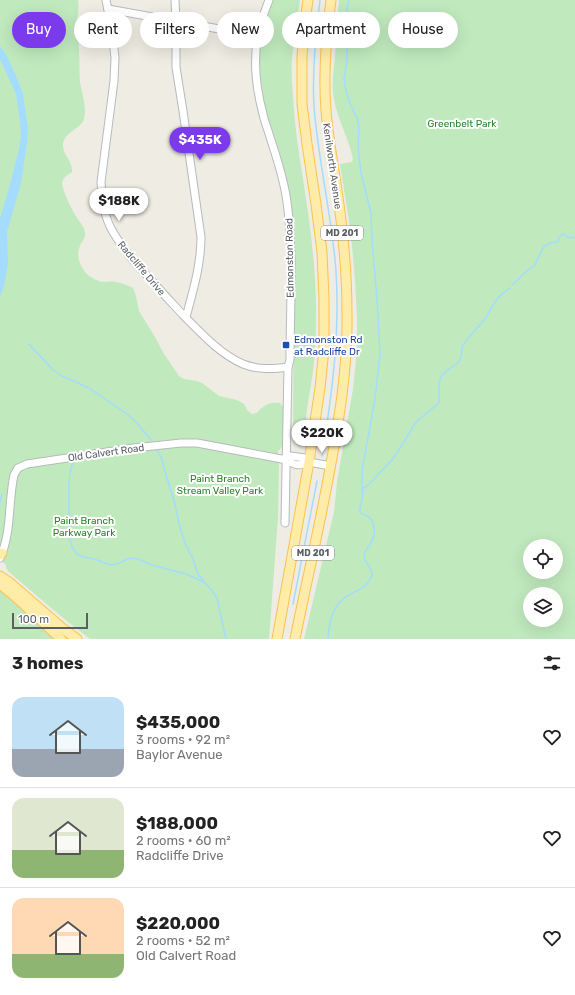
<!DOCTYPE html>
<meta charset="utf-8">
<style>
:root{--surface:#fff;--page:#f6f6f6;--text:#222;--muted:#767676;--line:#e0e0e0;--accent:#7c3aed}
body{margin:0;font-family:Rubik,sans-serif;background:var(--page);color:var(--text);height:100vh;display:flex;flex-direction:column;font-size:15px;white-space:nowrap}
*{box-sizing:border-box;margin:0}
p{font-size:13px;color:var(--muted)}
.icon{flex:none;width:22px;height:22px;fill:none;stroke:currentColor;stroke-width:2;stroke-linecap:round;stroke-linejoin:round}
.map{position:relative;height:639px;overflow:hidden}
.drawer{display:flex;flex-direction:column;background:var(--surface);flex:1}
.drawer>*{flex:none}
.banner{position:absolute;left:12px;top:12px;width:551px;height:36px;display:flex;gap:8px}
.buttons{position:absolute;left:523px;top:539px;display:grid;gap:8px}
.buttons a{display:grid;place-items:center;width:40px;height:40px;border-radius:50%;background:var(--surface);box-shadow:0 4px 16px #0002;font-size:20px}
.scale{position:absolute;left:12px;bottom:10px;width:76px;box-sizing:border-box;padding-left:4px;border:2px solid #5b6065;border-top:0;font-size:11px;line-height:14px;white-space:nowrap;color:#5b6065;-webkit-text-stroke:3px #fff;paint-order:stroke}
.price{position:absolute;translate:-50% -34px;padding:0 9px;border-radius:14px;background:#fff;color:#222;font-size:13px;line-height:26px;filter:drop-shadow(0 1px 2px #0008)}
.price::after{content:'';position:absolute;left:50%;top:24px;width:12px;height:9px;margin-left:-6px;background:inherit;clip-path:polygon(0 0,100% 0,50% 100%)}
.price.active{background:var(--accent);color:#fff}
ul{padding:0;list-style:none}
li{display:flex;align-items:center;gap:12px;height:100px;padding:0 12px}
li+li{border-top:1px solid var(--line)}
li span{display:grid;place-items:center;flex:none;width:112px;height:80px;border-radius:12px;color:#555}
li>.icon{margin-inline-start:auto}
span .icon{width:48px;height:48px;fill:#fffc;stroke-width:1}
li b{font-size:17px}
h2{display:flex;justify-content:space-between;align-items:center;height:48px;padding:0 12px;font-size:17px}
.tag{padding:0 14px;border-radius:18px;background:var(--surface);box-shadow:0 4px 16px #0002;font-size:14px;line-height:36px}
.tag.active{background:var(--accent);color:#fff}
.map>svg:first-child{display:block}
.green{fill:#c0e9be;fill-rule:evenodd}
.water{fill:#a3dcff}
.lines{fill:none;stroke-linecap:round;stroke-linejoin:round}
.stream{stroke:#a3dcff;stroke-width:1.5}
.minor-casing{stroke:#b6babe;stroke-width:9}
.major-casing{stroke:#fcc24f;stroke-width:11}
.minor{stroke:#fff;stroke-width:7}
.major{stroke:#ffeca8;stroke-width:9}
.transit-dot{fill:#1a4fb4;stroke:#fff;stroke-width:1.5}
.labels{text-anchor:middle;stroke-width:4;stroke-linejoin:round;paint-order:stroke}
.shield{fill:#fff;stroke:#8c9093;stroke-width:1}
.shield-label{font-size:9px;font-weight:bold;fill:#5b6065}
.park-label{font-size:10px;fill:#2e822d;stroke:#fff}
.street-label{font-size:10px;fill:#5b6065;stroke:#fff}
.transit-label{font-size:10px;fill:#164399;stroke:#fff;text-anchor:start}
</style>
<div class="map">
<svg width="575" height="639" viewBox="0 0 575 639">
<rect width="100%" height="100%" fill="#efece3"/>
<!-- green -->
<g class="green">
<path d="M0,0H78C79,7 78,14 77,21C77,31 79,42 79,52C80,62 79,72 80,82C82,94 87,107 84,119C80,130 65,131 63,144C62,155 73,160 72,172C69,174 64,177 63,180C59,185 72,210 76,216C79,222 84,226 85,232C86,238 82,241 80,246C76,255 79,264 85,272C89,277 97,281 103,282C107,282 112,281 116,282C122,283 127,285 133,288L136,296L139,311L155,337L164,354L179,376L184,379L197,381L202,383L219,396L237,400L244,404L247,410L252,414L257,413C263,405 270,402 280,403L283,407L284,411L283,416V444L281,448L278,451L279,463L278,517L269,639H90C62,618 36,595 9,572C6,569 7,567 5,564C4,562 2,562 0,560Z"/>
<path d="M273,0H300C297,19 294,38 292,57C291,70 292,83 293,96C295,141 305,184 310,228C316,272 318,317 314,361C313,377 309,393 307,409C306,416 306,437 303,442C301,444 300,444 298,444L294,442L293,438L294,258L293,224L290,197L283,164L265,108L261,81L259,57L260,40L264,26Z"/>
<path d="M339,0H575V639H304L334,512L337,482L353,389L357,350V318L355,280L351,234L340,164L352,162L353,159C349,139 338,120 334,100C331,85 334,70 335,55C337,37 337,18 339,0ZM530,546H556V572H530ZM530,594H556V620H530Z"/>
<path d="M0,589L55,639H0Z"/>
</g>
<!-- water -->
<path class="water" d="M0,46L7,56L18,81L23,94L28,130L27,142L21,183L7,232L8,262L6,275L4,286L0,296V218L7,196L19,149L21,136L20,122L16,94L0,59Z"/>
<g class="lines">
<!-- stream -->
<g class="stream">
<path d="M320,0C316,35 312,70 314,106C318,161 332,216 336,271C340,334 332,394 322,456"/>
<path d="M512,285C520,279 525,270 534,266C541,255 541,241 558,242L559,237L563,234L570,238L575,237"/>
<path d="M29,344L53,370L62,376L89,388L127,414L136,422L151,440"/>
<path d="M157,450L162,459L164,468L175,504L179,524L185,543L193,559L198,574L204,582L210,588L217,598L226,639"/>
<path d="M73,461L70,473L69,482V536L72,547L77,554L81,556L97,560L111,565L117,564L122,562L127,559L131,558L138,559L152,565L186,574L204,582"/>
<path d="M362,489L367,486L373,480L391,461L397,453L416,422L439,403C440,395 438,387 440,379C444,369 456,367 460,360C462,356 461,350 463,345C469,335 478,328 485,319C489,312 493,304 498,298C501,294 506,291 510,288"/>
<path d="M0,502L2,494"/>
<path d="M293,604L317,481"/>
<path d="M328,639C329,625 331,610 342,600C351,591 368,590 372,575C373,568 364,563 364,556C364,551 369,547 371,543C374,538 375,533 374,528C373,513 361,517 360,511C359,508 362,502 362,499C363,494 362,489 362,484C362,477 362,471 363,465L375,399L380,354L377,299L372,241L371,213L361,173L359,157L358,147L359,126L357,118L350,104L346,91L344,79L347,61V49L346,37L347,10L349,0"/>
</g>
<defs>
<g id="minor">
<path d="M106,0L112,31L115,58L114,81L101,182C102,200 104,217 113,232C124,251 139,267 153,282C163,294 174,305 184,316C202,334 220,354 243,364C258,370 273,369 288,367"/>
<path d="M175,0L176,21V67L183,111L201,237C201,265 193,291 186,317"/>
<path d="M269,0C265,11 260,23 258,35C253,61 256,88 263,114C264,120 267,127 269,134C276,156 284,178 287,202C294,254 290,307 290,360L288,367L285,523"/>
<path d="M108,9L258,36"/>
<path d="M287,460L291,456L305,458L309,462L331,466"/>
<path d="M0,558C12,532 8,502 14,475L18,468L27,464L134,448L181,443H197L213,446L287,460C295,466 300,466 309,462"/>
</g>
<g id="major">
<path d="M0,555L2,553"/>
<path d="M0,576L9,582L62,628L77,639"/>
<path d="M0,584L18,599L61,639"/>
<path d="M277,639L309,462L320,388L324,349V299L322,252L316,204L307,144L302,104V57L305,21L308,0"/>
<path d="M295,639C306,584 319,529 329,474C339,421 348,367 347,313C347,272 343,231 337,190C333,163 328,137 326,110C323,73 326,37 331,0"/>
</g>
</defs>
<!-- minor casing -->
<use href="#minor" class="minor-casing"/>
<!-- major casing -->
<use href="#major" class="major-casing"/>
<!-- minor -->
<use href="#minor" class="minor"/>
<!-- major -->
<use href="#major" class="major"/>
</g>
<!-- markers -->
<rect class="transit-dot" x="282" y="341" width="8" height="8" rx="2"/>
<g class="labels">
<!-- shield labels -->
<g class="shield">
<rect x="321" y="226" width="42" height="14" rx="3"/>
<rect x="292" y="546" width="42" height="14" rx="3"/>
</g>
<g class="shield-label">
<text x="342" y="236">MD 201</text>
<text x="313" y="556">MD 201</text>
</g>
<!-- park labels -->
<g class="park-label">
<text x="462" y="127">Greenbelt Park</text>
<text x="220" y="482">Paint Branch<tspan x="220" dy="12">Stream Valley Park</tspan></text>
<text x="84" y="524">Paint Branch<tspan x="84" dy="12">Parkway Park</tspan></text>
</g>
<!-- street labels -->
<g class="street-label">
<text transform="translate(333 166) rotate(82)" y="4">Kenilworth Avenue</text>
<text transform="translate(289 258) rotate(-91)" y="4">Edmonston Road</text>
<text transform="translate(142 268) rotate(50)" y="4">Radcliffe Drive</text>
<text transform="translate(106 452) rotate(-8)" y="4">Old Calvert Road</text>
</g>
<!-- transit labels -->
<g class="transit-label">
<text x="294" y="343">Edmonston Rd<tspan x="294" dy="12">at Radcliffe Dr</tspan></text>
</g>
</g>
</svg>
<div class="buttons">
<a><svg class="icon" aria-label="locate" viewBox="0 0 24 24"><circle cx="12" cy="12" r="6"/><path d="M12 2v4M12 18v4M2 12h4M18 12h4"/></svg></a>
<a><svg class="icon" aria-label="layers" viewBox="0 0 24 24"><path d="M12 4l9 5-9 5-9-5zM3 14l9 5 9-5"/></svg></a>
</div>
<div class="scale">100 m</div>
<b class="price active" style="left:200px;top:161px">$435K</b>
<b class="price" style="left:119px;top:222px">$188K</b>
<b class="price" style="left:322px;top:454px">$220K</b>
<div class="banner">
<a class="tag active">Buy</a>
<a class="tag">Rent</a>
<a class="tag">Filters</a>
<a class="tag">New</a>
<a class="tag">Apartment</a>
<a class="tag">House</a>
</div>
</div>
<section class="drawer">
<h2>3 homes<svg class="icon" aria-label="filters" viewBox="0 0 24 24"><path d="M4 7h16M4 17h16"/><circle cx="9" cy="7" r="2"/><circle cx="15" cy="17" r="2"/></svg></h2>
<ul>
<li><span style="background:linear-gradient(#bfe0f5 65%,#9aa5b1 0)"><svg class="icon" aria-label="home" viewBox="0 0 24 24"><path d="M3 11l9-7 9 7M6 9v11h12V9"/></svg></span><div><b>$435,000</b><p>3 rooms · 92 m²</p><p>Baylor Avenue</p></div><svg class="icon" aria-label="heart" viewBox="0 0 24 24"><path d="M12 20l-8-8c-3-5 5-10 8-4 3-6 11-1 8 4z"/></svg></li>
<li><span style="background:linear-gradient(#dfe7d0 65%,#8fb573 0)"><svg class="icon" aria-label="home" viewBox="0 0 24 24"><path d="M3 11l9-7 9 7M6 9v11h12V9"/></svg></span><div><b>$188,000</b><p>2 rooms · 60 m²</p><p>Radcliffe Drive</p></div><svg class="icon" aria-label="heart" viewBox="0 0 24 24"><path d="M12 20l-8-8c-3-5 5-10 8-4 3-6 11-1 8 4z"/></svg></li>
<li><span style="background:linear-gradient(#ffd9b3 70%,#8fb573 0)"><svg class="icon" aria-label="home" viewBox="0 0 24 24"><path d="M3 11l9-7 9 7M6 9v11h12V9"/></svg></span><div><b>$220,000</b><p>2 rooms · 52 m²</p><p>Old Calvert Road</p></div><svg class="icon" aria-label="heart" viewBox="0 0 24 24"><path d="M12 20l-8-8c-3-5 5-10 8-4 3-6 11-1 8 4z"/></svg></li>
</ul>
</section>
